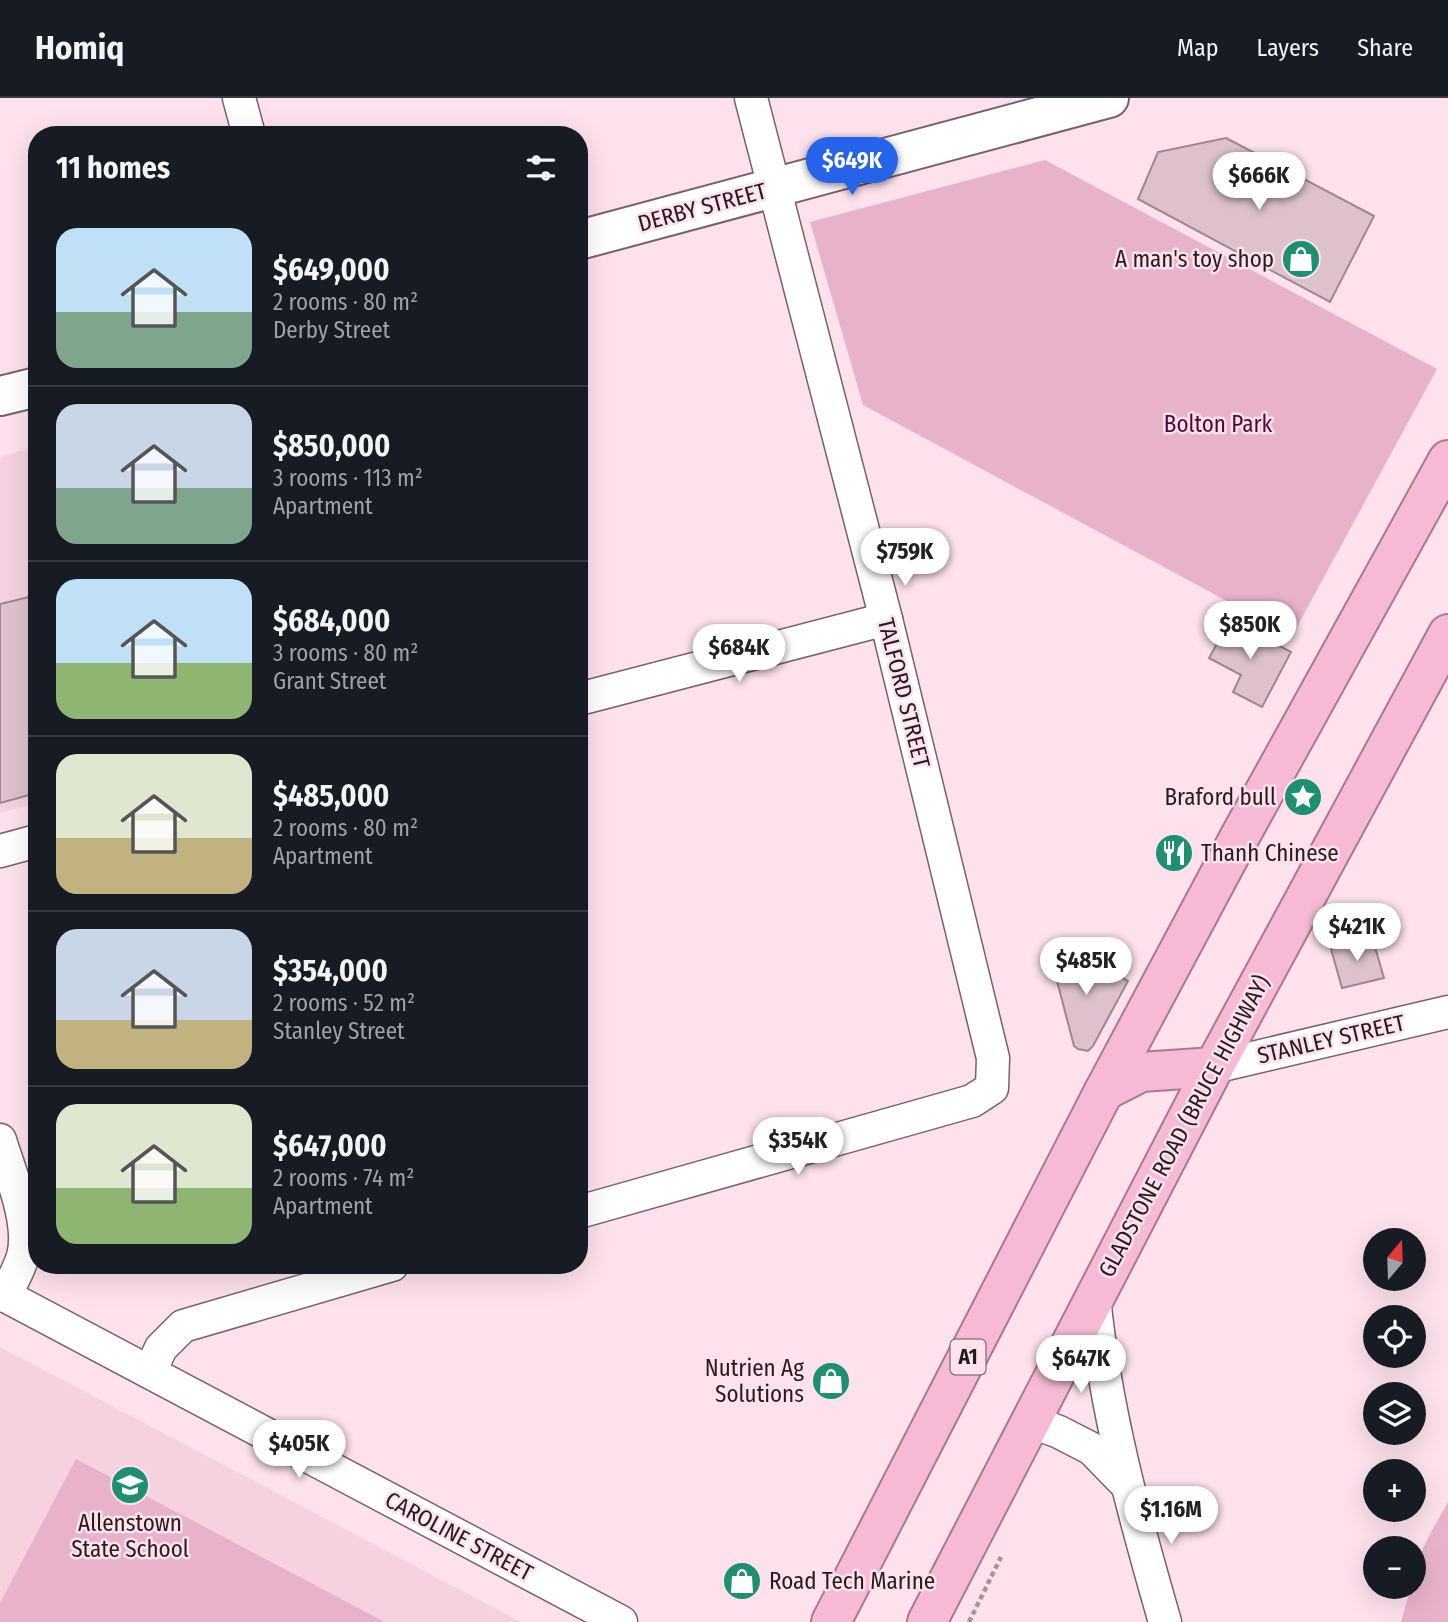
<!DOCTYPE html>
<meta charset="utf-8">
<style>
:root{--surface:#171b24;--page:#242831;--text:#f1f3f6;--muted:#9ea1a6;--line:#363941;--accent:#2563eb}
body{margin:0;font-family:"Fira Sans Condensed",sans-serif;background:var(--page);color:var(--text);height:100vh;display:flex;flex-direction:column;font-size:26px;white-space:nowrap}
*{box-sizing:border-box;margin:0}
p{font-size:23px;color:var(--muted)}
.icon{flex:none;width:38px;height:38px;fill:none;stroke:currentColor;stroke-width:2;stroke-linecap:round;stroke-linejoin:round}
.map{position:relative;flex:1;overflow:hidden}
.sheet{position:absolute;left:28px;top:28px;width:560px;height:1148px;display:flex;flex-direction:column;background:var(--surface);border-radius:28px;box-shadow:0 7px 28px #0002}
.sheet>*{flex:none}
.needle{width:46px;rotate:19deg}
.tools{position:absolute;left:1363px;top:1130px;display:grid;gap:14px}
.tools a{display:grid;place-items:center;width:63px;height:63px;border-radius:50%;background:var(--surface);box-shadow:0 7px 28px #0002;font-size:35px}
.price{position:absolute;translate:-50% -60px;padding:0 16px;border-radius:24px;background:#fff;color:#222;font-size:23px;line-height:46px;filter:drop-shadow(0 2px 4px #0008)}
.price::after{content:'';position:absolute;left:50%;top:42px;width:21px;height:16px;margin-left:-10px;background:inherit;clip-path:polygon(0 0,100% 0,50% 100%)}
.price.current{background:var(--accent);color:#fff}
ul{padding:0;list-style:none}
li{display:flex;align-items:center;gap:21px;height:175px;padding:0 28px}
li+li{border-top:2px solid var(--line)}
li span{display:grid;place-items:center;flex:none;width:196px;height:140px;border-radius:21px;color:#555}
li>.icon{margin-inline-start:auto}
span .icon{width:84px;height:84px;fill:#fffc;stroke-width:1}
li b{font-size:30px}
h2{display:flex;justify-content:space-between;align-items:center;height:84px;padding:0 28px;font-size:30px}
header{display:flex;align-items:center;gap:42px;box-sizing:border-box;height:98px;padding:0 35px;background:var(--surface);border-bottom:2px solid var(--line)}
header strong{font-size:33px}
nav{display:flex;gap:38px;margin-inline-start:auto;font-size:24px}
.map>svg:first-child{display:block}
.built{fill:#f6d2e1}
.green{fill:#e9b2cb}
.building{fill:#ddc2ce;stroke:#9f8691;stroke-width:2}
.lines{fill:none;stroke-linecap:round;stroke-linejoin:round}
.minor-casing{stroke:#79616b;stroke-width:35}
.tertiary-casing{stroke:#79616b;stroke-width:42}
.trunk-casing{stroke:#ab788f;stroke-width:42}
.path{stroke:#a8939c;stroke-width:4.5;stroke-dasharray:5 3.5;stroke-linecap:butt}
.minor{stroke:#fff;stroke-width:32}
.tertiary{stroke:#fff;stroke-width:38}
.trunk{stroke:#f6bad6;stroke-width:38}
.labels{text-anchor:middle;stroke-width:5;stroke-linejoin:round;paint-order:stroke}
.shield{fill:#fde1ed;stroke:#66575e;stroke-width:2}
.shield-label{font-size:21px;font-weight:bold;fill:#261c20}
.street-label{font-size:23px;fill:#261c20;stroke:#fde1ed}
.poi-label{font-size:23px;fill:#261c20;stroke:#fde1ed;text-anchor:end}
.park-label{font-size:23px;fill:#4f0832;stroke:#fde1ed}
</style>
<header>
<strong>Homiq</strong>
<nav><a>Map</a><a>Layers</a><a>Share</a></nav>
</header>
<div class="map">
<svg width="1448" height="1524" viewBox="0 0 1448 1524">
<rect width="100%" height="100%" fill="#fde1ed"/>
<!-- built -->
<g class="built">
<path d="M37,348V705L0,715V359Z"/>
<path d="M0,1249L521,1524H0Z"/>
</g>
<!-- green -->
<g class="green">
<path d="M1045,62L1437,271L1292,538L863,307L810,124Z"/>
<path d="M76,1361L385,1524H0V1505Z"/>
<path d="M1448,1404V1524H1401L1411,1489H1414C1414,1458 1434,1430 1448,1404Z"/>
</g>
<!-- building -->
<g class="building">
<path d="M1226,40L1374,118L1330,204L1138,101L1158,54Z"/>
<path d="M37,497V695L0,705V506Z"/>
<path d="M1230,522L1291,554L1262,609L1233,594L1241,577L1209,560Z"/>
<path d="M1372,839L1384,880L1342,890L1331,851Z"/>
<path d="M1074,855L1128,883L1093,948L1088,953L1078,951L1074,948L1051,860Z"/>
</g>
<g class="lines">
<defs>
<g id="minor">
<path d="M239,0L249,37"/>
<path d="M579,601L886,521"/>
<path d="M0,753L37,743"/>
<path d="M1214,969L1448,914"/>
<path d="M0,1042C10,1075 32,1125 23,1158C19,1172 11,1185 5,1198"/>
<path d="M579,1114L972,1003L992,990L993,960L886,521L751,0"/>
<path d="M0,1195L621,1524"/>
<path d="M1094,1199C1105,1311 1134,1417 1165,1524"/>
<path d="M150,1273L161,1250L183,1228L392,1167"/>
<path d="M1030,1323L1059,1334L1092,1351L1126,1386"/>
</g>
<g id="tertiary">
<path d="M579,142L1109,0"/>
<path d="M0,298L37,289"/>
</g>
<g id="trunk">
<path d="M1104,993L1141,974L1214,969"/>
<path d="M831,1524L1104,993L1239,740L1448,362"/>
<path d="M927,1524L1214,969L1448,536"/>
</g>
</defs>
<!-- minor casing -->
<use href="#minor" class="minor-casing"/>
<!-- tertiary casing -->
<use href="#tertiary" class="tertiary-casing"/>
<!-- trunk casing -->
<use href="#trunk" class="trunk-casing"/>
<!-- path -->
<path class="path" d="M969,1524L1001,1459"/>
<!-- minor -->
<use href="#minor" class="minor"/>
<!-- tertiary -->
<use href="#tertiary" class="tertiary"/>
<!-- trunk -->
<use href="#trunk" class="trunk"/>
</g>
<!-- icons -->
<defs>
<symbol id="shop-disc" viewBox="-11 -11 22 22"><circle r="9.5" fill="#1d9072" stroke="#fde1ed"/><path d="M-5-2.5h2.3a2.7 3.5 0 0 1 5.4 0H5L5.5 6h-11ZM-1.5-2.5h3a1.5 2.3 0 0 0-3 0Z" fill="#fff"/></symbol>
<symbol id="sight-disc" viewBox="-11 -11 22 22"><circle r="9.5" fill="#1d9072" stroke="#fde1ed"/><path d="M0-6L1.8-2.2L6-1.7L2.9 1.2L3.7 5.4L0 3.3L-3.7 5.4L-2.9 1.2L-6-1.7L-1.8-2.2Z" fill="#fff"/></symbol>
<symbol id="restaurant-disc" viewBox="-11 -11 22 22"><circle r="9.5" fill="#1d9072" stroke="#fde1ed"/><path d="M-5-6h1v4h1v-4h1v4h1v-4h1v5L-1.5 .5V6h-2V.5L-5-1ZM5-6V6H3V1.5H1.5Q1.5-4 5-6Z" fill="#fff"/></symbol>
<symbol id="school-disc" viewBox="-11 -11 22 22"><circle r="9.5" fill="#1d9072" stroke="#fde1ed"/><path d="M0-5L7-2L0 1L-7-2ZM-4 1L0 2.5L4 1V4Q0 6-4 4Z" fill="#fff"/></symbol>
</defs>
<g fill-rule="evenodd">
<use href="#shop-disc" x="1279" y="139" width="44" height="44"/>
<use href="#sight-disc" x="1281" y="677" width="44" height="44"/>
<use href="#restaurant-disc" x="1152" y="733" width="44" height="44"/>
<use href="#shop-disc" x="809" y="1261" width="44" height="44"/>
<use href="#school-disc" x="108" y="1365" width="44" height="44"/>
<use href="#shop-disc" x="720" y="1461" width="44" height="44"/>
</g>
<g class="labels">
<!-- shield labels -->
<rect class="shield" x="950.5" y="1241.5" width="35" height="35" rx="5"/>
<g class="shield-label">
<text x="968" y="1266">A1</text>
</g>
<!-- street labels -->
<g class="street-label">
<text transform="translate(702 109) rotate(-15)" y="8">DERBY STREET</text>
<text transform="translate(904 595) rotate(76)" y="8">TALFORD STREET</text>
<text transform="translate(1331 941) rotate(-13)" y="8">STANLEY STREET</text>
<text transform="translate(1184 1028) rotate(-62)" y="8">GLADSTONE ROAD (BRUCE HIGHWAY)</text>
<text transform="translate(459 1438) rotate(28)" y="8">CAROLINE STREET</text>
</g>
<!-- poi labels -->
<g class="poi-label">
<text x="1274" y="169">A man's toy shop</text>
<text x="1276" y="707">Braford bull</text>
<text x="1201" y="763" text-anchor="start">Thanh Chinese</text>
<text x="804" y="1278">Nutrien Ag<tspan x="804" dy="26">Solutions</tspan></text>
<text x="130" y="1433" text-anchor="middle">Allenstown<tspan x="130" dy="26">State School</tspan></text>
<text x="769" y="1491" text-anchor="start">Road Tech Marine</text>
</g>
<!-- park labels -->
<g class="park-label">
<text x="1218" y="334">Bolton Park</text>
</g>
</g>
</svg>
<div class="tools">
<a><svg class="needle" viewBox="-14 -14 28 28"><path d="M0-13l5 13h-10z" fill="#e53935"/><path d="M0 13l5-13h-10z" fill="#9ea1a6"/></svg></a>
<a><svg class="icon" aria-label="locate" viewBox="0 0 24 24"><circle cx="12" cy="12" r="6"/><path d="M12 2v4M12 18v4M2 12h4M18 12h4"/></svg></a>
<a><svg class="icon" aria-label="layers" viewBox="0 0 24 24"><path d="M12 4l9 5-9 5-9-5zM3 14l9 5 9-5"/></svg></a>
<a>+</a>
<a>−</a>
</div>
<b class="price current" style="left:852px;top:99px">$649K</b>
<b class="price" style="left:1259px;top:114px">$666K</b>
<b class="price" style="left:905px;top:490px">$759K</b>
<b class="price" style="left:1250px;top:563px">$850K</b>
<b class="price" style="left:739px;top:586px">$684K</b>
<b class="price" style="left:1357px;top:865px">$421K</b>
<b class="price" style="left:1086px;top:899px">$485K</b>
<b class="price" style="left:798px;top:1079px">$354K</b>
<b class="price" style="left:1081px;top:1297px">$647K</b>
<b class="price" style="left:299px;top:1382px">$405K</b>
<b class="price" style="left:1171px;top:1448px">$1.16M</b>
<section class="sheet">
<h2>11 homes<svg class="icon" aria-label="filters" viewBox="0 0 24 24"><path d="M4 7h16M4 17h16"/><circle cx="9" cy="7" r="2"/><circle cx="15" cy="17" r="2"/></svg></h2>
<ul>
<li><span style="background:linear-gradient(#bfe0f5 60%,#7fa58c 0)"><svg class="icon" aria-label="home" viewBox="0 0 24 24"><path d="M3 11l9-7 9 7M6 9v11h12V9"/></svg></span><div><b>$649,000</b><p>2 rooms · 80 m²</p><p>Derby Street</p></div></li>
<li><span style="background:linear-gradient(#c9d6e8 60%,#7fa58c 0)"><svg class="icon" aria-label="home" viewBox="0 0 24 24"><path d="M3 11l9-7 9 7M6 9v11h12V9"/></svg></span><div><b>$850,000</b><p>3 rooms · 113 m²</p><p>Apartment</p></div></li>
<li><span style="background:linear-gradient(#bfe0f5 60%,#8fb573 0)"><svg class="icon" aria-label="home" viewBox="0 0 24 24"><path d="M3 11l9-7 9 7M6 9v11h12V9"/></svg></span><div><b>$684,000</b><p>3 rooms · 80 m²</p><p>Grant Street</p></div></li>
<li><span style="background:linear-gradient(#dfe7d0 60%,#c2b280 0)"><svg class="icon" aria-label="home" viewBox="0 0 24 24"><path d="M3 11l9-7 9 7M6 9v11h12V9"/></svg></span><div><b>$485,000</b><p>2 rooms · 80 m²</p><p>Apartment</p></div></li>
<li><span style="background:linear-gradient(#c9d6e8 65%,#c2b280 0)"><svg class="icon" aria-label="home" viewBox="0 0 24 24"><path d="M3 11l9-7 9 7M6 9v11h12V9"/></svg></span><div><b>$354,000</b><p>2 rooms · 52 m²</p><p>Stanley Street</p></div></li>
<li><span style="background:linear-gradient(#dfe7d0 60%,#8fb573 0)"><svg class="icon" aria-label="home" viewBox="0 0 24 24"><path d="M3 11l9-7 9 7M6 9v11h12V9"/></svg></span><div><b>$647,000</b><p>2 rooms · 74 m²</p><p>Apartment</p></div></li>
</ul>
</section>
</div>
